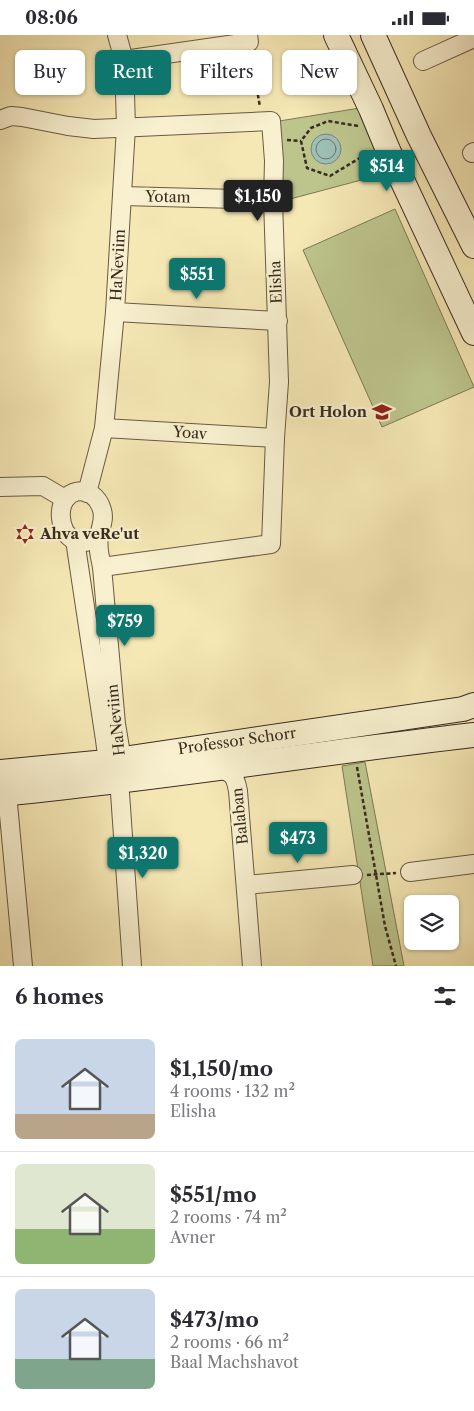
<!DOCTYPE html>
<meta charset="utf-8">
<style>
:root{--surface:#fff;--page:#f2f2f3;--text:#2b2b33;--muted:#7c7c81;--line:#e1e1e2;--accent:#0f766e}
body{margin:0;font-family:"Libre Caslon Text",serif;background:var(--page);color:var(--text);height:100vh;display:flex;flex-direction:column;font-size:19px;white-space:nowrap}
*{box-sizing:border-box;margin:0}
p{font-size:16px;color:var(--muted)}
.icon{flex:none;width:28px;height:28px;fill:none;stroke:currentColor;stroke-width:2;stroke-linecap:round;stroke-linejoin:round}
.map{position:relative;height:931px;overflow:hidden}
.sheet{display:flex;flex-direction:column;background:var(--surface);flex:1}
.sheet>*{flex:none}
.hud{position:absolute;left:15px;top:15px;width:445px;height:45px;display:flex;gap:10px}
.fabs{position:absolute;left:404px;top:860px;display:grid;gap:10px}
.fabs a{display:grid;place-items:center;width:55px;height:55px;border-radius:8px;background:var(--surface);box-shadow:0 1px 4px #0004;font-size:25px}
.price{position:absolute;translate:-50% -42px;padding:0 11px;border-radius:5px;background:var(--accent);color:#fff;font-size:16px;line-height:32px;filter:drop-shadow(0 1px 2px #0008)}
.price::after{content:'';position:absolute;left:50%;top:30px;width:15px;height:11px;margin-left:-8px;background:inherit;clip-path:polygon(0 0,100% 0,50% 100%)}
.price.on{background:#222;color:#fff}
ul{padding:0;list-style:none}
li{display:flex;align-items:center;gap:15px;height:125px;padding:0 15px}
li+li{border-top:1px solid var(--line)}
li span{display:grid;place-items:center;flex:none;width:140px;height:100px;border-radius:8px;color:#555}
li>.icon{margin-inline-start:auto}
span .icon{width:60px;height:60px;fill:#fffc;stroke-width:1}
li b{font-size:21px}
h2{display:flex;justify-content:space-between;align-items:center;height:60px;padding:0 15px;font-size:21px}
.pill{padding:0 18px;border-radius:8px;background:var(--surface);box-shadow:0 1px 4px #0004;font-size:18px;line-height:45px}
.pill.on{background:var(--accent);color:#fff}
.status{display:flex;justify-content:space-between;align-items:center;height:35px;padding:0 25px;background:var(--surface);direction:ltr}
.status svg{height:14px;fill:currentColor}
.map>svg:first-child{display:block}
.green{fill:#bdc58d;stroke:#7b7856}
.water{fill:#9ebfb5;stroke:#768479}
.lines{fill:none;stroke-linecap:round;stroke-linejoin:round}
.shore{stroke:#6c756a;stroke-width:1}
.street-casing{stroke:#685a44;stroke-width:20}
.secondary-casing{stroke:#392b1f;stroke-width:26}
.path{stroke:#392b1f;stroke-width:2.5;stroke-dasharray:4 2.5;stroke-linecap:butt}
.street{stroke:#f8f0cf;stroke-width:18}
.secondary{stroke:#f8f0cf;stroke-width:24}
.labels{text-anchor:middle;stroke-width:4.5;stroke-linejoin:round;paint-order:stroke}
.street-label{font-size:15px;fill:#392b1f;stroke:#f8f0cf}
.poi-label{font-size:15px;font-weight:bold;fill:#392b1f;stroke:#f8f0cf;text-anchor:end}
</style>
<div class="status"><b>08:06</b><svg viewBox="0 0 49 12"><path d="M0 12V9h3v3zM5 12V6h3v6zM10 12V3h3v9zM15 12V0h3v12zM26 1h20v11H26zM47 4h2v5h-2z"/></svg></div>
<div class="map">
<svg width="474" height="931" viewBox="0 0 474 931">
<rect width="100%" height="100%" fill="#f5e8b5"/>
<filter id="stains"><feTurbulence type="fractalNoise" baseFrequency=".004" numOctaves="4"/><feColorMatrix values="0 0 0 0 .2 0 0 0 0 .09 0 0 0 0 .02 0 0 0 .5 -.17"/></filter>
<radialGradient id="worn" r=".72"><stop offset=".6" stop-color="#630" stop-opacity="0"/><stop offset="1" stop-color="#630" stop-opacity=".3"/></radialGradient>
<!-- green -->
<g class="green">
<path d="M366,72L395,136L279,167L273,87Z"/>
<path d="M395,174L474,352L382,392L303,215Z"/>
<path d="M365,727L404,931H373L342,731Z"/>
</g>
<!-- water -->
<circle class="water" cx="326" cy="114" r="15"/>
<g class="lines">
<!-- shore -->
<circle class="shore" cx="326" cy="114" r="10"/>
<defs>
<g id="street">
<path d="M124,25L249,7L248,0"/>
<path d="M423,26L474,3"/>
<path d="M0,85L11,81L22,82L68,91L94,94L271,86L274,126L273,165L279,347L275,403L271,509L102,532"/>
<path d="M472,118L474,117"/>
<path d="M122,161L273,165"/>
<path d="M115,277L278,286"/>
<path d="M104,393L275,403"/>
<path d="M0,452L43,451L65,464"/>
<path d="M87,458L104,393L115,277L126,92L124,25L117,0"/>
<path d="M99,501C82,514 63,505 61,483C58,452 94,446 102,475C105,485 100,493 99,502C97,512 100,522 102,532L116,689L121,719L120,737"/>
<path d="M75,505L105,705L107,720L114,735"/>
<path d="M217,733C233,738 235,740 238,756L252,931"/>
<path d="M7,758L23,931"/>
<path d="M120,758L132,931"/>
<path d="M410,837L474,829"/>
<path d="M246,850L353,840"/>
</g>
<g id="secondary">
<path d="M336,0L371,74L388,115L474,298"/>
<path d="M373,0L419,101L474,211"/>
<path d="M0,737L96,728L463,674L474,670"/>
<path d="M0,759C158,744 316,718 474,700"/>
</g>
</defs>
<!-- street casing -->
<use href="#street" class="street-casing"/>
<!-- secondary casing -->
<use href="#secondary" class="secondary-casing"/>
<!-- path -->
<g class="path">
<path d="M251,21L260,72"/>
<path d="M358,91L328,86L311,93L301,106L307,133L330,141L368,118H370"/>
<path d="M287,105L301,106"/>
<path d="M357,732L385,891L396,931"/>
<path d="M367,840L396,838"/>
</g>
<!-- street -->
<use href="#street" class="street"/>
<!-- secondary -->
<use href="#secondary" class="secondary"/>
</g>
<!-- icons -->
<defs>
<symbol id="school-bare" viewBox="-9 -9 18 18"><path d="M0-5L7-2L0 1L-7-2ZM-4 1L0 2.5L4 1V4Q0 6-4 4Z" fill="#8f2418" stroke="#f8f0cf" stroke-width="2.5" paint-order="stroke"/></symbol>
<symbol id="synagogue-bare" viewBox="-9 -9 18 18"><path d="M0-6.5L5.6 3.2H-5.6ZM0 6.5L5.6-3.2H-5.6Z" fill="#8f2418" stroke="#f8f0cf" stroke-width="2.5" paint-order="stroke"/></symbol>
</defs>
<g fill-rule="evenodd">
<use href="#school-bare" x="368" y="363" width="28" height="28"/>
<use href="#synagogue-bare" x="11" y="485" width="28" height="28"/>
</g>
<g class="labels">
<!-- street labels -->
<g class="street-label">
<text transform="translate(168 162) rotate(1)" y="5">Yotam</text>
<text transform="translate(118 230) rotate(-87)" y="5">HaNeviim</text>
<text transform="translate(276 247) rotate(-92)" y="5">Elisha</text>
<text transform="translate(190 398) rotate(4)" y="5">Yoav</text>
<text transform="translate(116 685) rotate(-96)" y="5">HaNeviim</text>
<text transform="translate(237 706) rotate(-8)" y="5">Professor Schorr</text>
<text transform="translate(240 781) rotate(-96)" y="5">Balaban</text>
</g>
<!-- poi labels -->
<g class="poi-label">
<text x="367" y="382">Ort Holon</text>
<text x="40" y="504" text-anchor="start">Ahva veRe'ut</text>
</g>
</g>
<rect width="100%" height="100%" filter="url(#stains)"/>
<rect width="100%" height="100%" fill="url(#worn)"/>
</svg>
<div class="fabs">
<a><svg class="icon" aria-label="layers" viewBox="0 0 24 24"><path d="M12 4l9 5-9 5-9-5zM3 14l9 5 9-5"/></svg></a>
</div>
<b class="price" style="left:387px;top:157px">$514</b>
<b class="price on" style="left:258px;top:187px">$1,150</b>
<b class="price" style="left:197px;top:265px">$551</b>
<b class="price" style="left:125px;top:612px">$759</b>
<b class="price" style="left:298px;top:829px">$473</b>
<b class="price" style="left:143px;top:844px">$1,320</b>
<div class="hud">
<a class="pill">Buy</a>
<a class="pill on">Rent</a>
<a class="pill">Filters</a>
<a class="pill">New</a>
</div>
</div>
<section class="sheet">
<h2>6 homes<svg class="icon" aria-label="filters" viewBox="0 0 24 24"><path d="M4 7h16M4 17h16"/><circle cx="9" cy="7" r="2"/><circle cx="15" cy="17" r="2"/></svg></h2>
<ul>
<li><span style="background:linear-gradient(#c9d6e8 75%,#b9a48a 0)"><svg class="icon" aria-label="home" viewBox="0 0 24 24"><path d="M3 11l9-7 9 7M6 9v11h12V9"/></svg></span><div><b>$1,150/mo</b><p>4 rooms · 132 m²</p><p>Elisha</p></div></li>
<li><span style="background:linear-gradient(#dfe7d0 65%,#8fb573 0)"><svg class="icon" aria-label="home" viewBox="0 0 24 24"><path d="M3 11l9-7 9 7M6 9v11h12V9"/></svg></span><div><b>$551/mo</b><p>2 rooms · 74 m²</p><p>Avner</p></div></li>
<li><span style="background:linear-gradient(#c9d6e8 70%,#7fa58c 0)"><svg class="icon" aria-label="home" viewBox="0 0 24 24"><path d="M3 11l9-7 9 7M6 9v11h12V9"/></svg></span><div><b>$473/mo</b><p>2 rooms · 66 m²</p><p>Baal Machshavot</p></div></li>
</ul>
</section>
